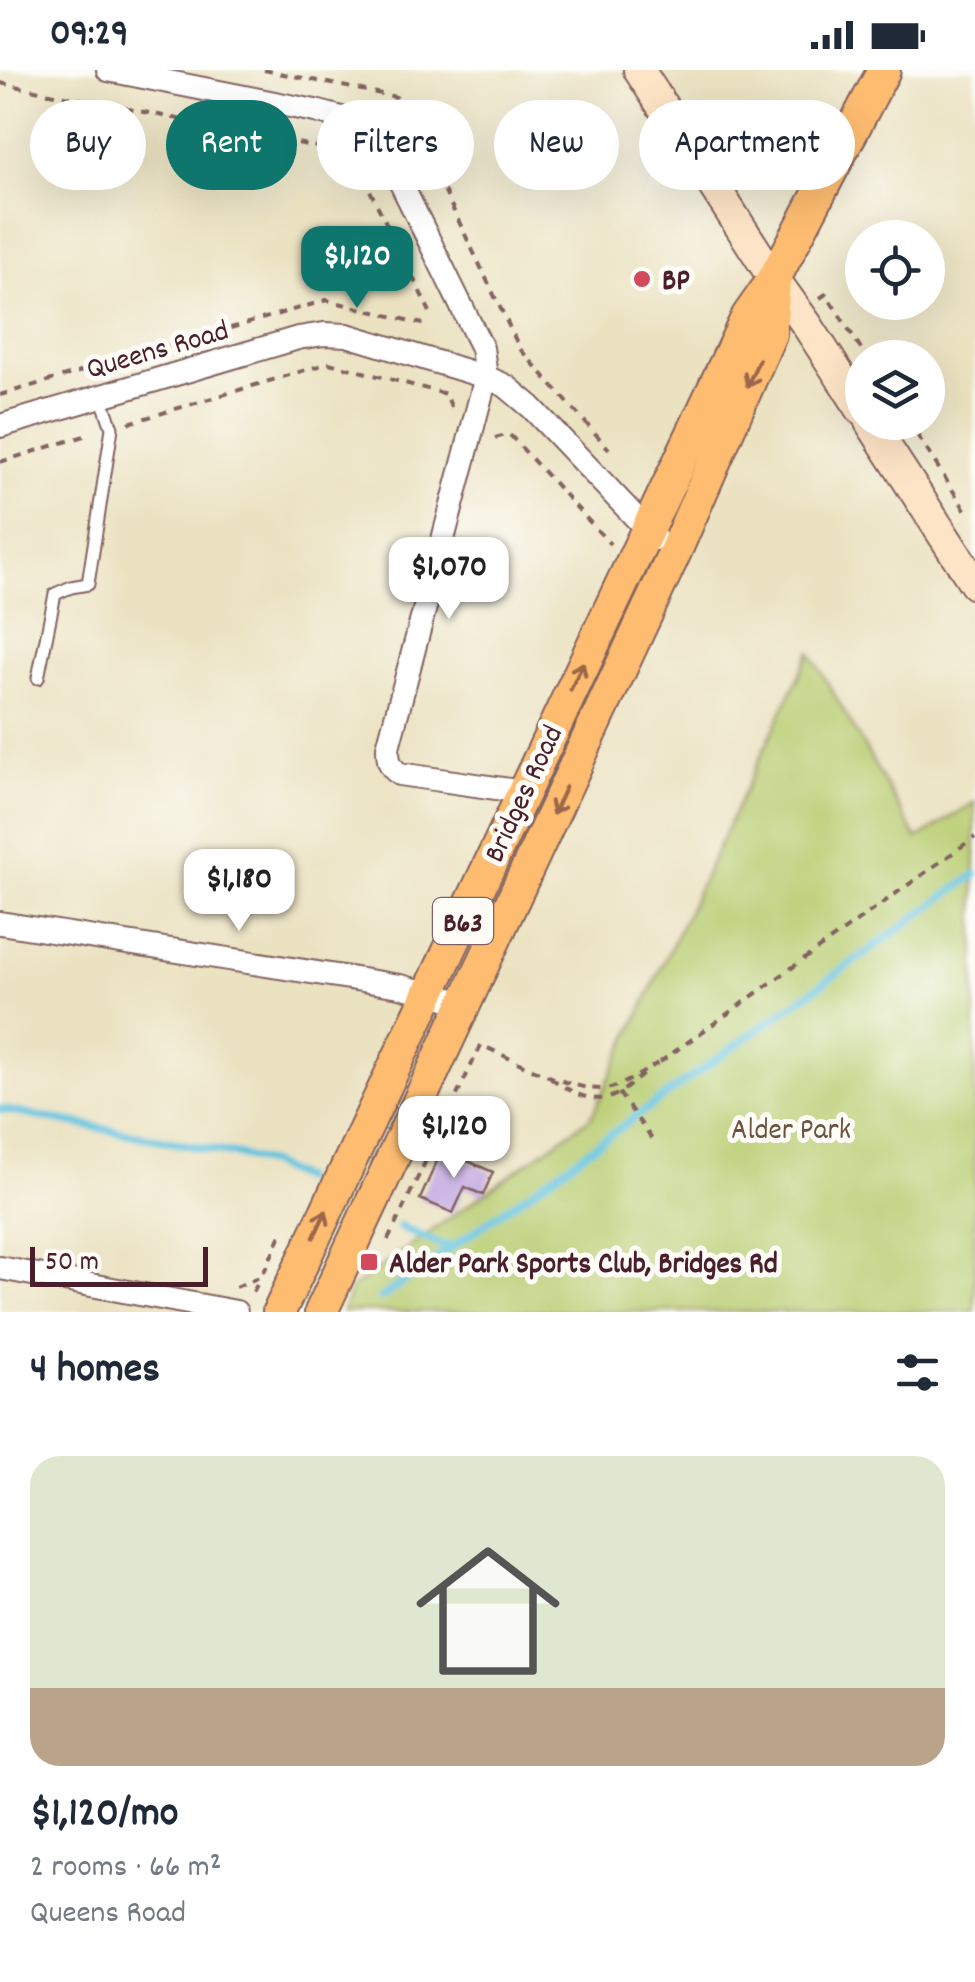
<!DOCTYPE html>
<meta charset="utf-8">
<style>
:root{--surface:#fff;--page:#f2f2f3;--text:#1f2937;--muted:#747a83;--line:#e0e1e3;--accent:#0f766e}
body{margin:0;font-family:Dekko,sans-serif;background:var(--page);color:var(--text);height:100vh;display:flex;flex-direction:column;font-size:38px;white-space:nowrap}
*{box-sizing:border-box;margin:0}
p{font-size:32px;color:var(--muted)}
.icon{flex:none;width:55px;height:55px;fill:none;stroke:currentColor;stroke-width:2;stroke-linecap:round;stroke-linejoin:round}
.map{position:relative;height:1242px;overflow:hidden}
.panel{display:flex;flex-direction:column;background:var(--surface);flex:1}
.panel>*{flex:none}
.top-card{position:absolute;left:30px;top:30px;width:915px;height:90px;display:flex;gap:20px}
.controls{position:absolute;left:845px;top:150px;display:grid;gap:20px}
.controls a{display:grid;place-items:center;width:100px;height:100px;border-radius:50%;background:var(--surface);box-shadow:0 10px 40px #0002;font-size:50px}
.scale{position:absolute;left:30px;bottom:25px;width:178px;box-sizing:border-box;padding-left:10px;border:5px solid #4a1f2b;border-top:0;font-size:28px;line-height:35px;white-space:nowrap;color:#4a1f2b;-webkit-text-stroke:8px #fdfcf7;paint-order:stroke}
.price{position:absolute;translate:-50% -85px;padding:0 22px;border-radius:20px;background:#fff;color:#222;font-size:32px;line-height:65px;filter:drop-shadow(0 2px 5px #0008)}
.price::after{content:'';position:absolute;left:50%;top:60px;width:30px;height:22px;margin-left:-15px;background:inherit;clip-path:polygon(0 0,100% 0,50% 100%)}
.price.on{background:var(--accent);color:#fff}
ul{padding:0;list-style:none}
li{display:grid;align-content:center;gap:20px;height:530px;padding:0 30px}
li+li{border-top:2px solid var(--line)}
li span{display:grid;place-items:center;height:310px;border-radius:30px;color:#555}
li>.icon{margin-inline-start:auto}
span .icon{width:180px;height:180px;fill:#fffc;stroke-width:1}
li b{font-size:42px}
h2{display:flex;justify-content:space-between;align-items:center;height:120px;padding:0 30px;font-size:42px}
.tag{padding:0 35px;border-radius:45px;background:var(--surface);box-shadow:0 10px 40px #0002;font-size:35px;line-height:90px}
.tag.on{background:var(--accent);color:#fff}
.status{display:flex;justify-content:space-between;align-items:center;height:70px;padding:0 50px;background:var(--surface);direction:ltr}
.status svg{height:28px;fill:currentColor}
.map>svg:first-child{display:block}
.green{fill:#b8cc6f;stroke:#81764d;stroke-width:2.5}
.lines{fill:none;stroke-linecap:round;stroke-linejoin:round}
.stream{stroke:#61c2df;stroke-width:8}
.building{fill:#c6ace3}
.lane-casing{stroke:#826360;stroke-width:15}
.street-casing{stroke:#826360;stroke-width:26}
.secondary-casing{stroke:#826360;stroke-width:34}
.primary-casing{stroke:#826360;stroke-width:36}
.path{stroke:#826360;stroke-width:4;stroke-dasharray:8 8;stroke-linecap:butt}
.lane{stroke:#fff;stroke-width:11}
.street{stroke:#fff;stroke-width:22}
.secondary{stroke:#fee4c6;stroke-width:30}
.primary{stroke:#fdbc70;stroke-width:32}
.oneway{stroke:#9b664a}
.poi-dot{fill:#d1495b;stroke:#fdfcf7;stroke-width:4}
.labels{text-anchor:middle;stroke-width:10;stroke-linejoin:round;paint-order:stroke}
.shield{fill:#fdfcf7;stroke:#806168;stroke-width:2.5}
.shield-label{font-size:28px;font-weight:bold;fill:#4a1f2b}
.poi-label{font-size:30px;font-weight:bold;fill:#4a1f2b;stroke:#fdfcf7;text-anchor:start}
.street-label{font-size:30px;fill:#4a1f2b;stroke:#fdfcf7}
.park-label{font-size:30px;fill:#6b533f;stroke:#fdfcf7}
</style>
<div class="status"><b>09:29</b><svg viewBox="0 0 49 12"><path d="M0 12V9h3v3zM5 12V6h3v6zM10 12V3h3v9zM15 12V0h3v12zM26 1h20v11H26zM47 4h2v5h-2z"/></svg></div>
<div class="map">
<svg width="975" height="1242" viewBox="0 0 975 1242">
<rect width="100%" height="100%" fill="#fdfcf7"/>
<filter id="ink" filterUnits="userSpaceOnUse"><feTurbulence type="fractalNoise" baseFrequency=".01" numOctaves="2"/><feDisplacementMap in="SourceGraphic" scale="20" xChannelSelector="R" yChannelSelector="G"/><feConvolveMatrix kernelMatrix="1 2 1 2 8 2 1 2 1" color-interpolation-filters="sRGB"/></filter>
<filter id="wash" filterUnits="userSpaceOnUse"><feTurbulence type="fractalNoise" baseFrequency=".0048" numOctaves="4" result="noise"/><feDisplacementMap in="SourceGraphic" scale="40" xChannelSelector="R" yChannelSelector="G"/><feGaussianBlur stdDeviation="2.25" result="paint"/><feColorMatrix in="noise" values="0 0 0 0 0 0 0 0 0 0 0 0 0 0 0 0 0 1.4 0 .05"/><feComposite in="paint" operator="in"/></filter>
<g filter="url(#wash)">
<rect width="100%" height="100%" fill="#ebe2c1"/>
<!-- green -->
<path class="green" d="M810,582L917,769L975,732V1242H342L352,1218L591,1047Z"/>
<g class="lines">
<!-- stream -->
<g class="stream">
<path d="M0,1039L239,1085L268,1093L302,1109"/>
<path d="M400,1157L441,1175L452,1176"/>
<path d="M381,1228L975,805"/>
</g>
</g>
<g id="blocks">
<!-- building -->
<path class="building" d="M442,1080L493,1102L483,1125L465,1117L453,1143L420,1129Z"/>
</g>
</g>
<g filter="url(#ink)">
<use href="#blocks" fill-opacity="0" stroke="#826360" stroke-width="2.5"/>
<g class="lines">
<defs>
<path id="lane" d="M38,608L55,524L71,517L88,514L112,358L101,326"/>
<g id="street">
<path d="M108,0L315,41L353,51L375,66L387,85L482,278L486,307L388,677C388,690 389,696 399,704L523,722"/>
<path d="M0,356L298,268L324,264L347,265L486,307L506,316L531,337L656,469"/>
<path d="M0,853L400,916L465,933"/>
<path d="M0,1198L236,1242"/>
</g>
<g id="secondary">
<path d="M639,0L774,209L807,255L862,340"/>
<path d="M870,352L975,514"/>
</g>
<g id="primary">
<path d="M279,1242L748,246L774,209L884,0"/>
<path d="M321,1242L674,484L770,264L774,209"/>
</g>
</defs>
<!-- lane casing -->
<use href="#lane" class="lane-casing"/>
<!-- street casing -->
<use href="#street" class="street-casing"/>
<!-- secondary casing -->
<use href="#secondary" class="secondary-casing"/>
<!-- primary casing -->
<use href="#primary" class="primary-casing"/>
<!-- path -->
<g class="path">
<path d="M264,0L396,27L415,60L520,279L609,379"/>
<path d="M0,13L352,84L430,242"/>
<path d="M820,228L826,224L867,288"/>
<path d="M0,325L327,230L423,254"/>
<path d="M909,352L966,441"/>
<path d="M129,353L329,293L446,324L452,339"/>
<path d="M495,368L509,364L610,474"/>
<path d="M0,392L91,364"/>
<path d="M660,992L975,767"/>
<path d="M551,1008C567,1020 590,1034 611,1027C623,1023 634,1011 644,1004"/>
<path d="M619,1023L654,1072"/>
<path d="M388,1170L481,975C513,989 576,1025 610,1018C627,1014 644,1001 660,992"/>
<path d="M236,1217L262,1206L280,1167L284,1169"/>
<path d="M253,1222L260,1209"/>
</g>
<!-- lane -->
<use href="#lane" class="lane"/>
<!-- street -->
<use href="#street" class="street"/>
<!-- secondary -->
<use href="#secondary" class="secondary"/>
<!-- primary -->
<use href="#primary" class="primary"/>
</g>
<!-- one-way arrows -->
<defs><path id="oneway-shaft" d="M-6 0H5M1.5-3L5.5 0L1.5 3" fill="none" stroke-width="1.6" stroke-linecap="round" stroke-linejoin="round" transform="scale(2.5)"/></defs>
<g class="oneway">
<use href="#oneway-shaft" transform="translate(753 303) rotate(114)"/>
<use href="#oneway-shaft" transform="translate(577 606) rotate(-65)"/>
<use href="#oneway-shaft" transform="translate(559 731) rotate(115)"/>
<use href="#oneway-shaft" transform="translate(320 1154) rotate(-65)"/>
</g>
</g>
<!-- markers -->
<g class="poi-dot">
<circle cx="642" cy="209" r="10"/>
<rect x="359" y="1182" width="20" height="20" rx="5"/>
</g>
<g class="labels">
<!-- shield labels -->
<rect class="shield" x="433" y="828" width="60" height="46" rx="8"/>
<g class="shield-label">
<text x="463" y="861">B63</text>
</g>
<!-- poi labels -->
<g class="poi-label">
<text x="662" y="219">BP</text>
<text x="389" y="1202">Alder Park Sports Club, Bridges Rd</text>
</g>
<!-- street labels -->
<g class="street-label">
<text transform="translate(157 278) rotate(-16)" y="10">Queens Road</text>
<text transform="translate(522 723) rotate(-65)" y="10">Bridges Road</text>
</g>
<!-- park labels -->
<g class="park-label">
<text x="791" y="1068">Alder Park</text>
</g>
</g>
</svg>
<div class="controls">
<a><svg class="icon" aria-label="locate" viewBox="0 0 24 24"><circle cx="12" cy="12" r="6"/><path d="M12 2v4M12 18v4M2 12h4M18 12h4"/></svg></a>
<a><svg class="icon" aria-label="layers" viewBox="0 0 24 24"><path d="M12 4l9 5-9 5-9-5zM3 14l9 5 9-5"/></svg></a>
</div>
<div class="scale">50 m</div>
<b class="price on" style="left:357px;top:241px">$1,120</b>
<b class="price" style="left:449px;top:552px">$1,070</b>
<b class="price" style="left:239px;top:864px">$1,180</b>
<b class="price" style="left:454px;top:1111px">$1,120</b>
<div class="top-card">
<a class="tag">Buy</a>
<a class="tag on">Rent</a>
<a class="tag">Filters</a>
<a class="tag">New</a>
<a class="tag">Apartment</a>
</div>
</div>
<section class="panel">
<h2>4 homes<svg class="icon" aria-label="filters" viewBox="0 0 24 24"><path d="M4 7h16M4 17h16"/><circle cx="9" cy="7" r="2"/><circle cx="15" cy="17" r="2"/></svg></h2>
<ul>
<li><span style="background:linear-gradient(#dfe7d0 75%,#b9a48a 0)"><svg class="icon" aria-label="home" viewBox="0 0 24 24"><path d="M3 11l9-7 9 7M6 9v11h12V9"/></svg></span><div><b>$1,120/mo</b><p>2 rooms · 66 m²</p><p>Queens Road</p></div></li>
</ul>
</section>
